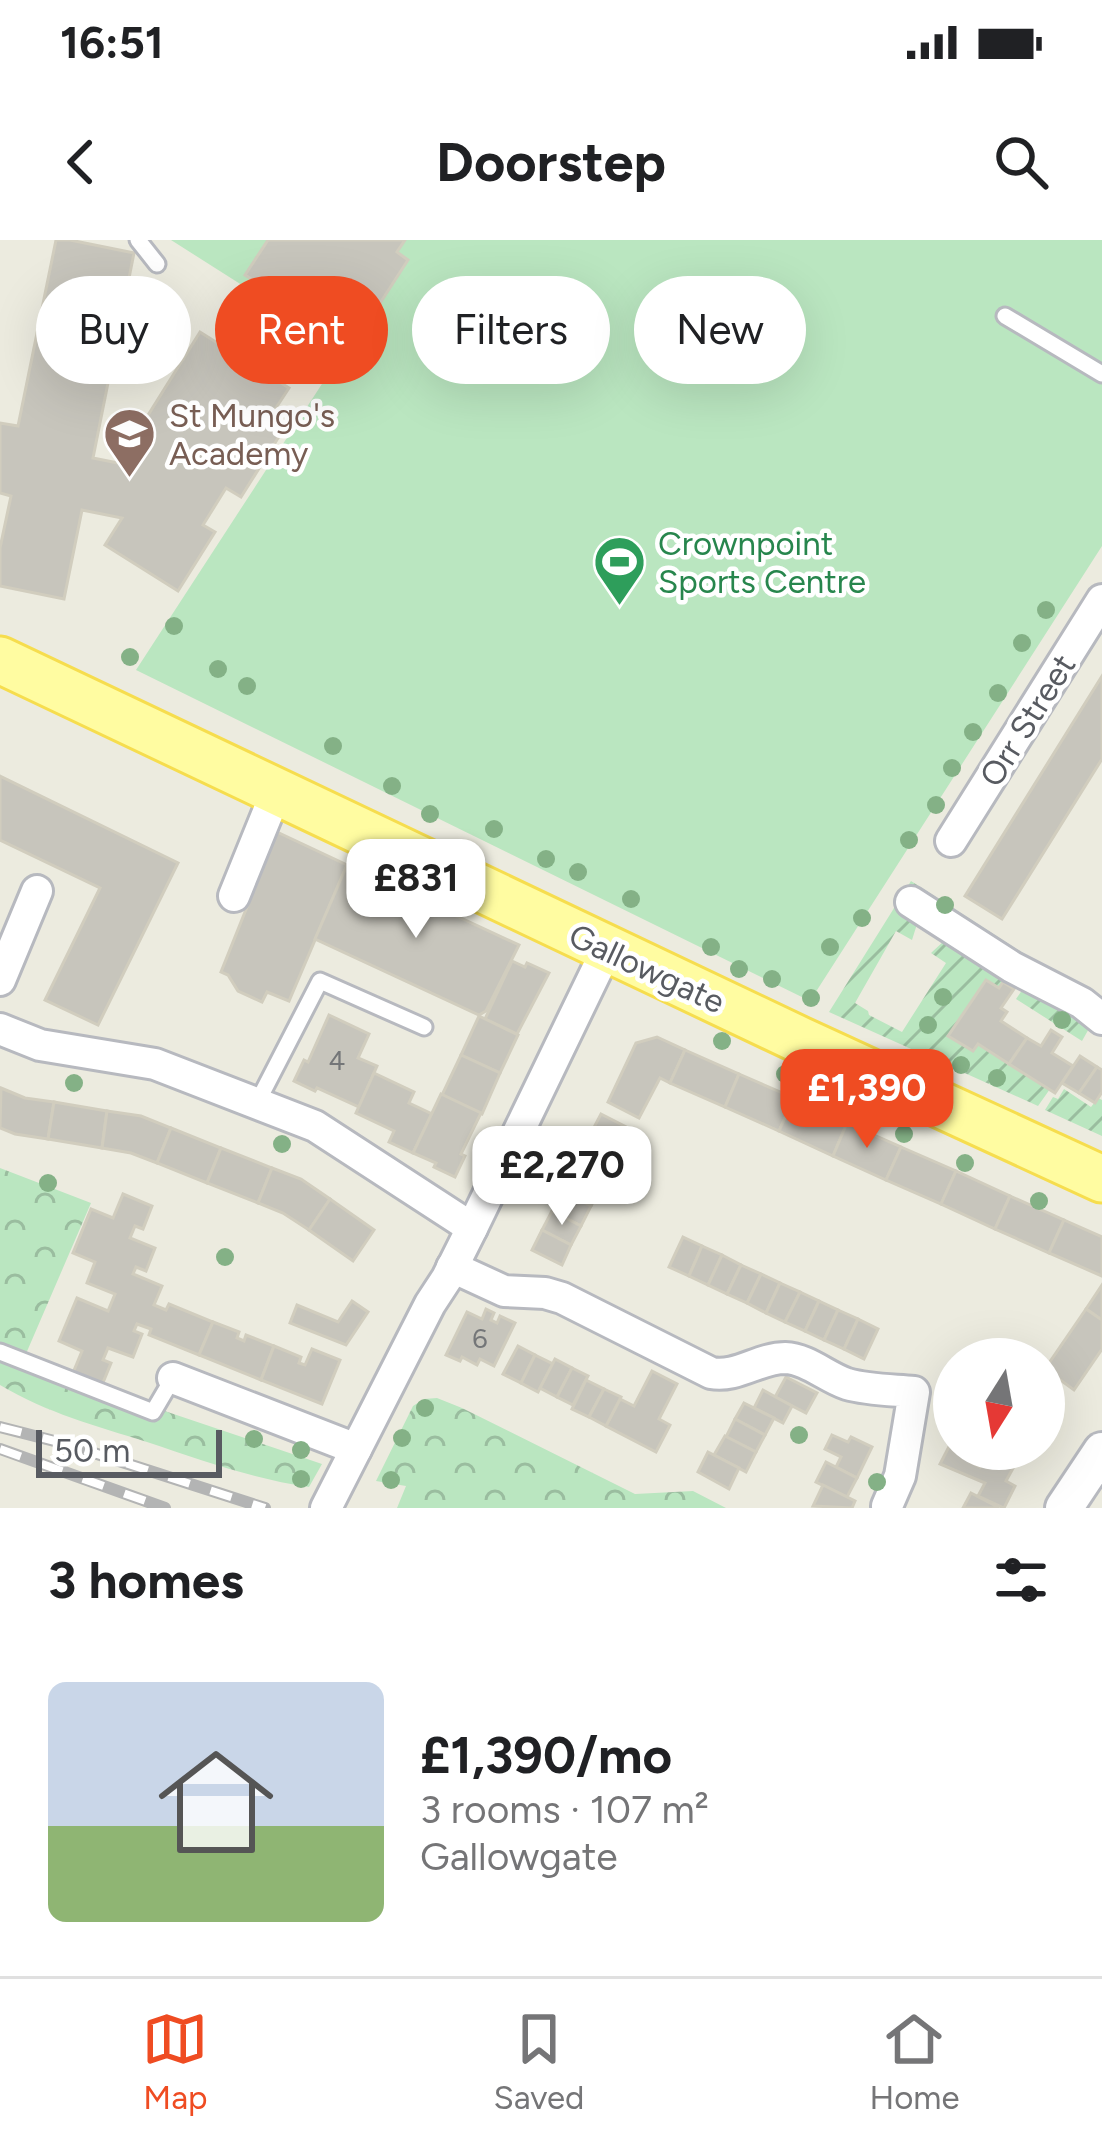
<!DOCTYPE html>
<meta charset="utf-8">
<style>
:root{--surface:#fff;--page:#f6f6f6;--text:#202124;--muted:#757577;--line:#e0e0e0;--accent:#ef4c22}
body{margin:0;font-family:Figtree,sans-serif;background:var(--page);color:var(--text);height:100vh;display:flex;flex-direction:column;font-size:45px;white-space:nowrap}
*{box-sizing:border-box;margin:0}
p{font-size:39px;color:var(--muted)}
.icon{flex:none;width:66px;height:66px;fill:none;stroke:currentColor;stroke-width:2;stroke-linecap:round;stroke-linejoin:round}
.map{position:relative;height:1268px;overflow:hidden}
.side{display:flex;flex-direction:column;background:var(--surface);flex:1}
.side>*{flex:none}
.hud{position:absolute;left:36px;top:36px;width:1032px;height:108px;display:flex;gap:24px}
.needle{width:78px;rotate:191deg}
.buttons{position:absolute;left:933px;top:1098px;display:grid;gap:24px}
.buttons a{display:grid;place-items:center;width:132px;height:132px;border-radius:50%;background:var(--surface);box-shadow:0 12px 48px #0002;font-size:60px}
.scale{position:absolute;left:36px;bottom:30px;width:186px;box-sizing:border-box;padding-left:12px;border:6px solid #585b61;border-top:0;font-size:33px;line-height:42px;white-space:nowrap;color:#585b61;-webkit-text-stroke:9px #fff;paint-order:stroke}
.price{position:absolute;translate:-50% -102px;padding:0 27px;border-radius:24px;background:#fff;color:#222;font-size:39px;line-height:78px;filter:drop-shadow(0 3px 6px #0008)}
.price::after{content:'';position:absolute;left:50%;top:72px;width:36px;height:27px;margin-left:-18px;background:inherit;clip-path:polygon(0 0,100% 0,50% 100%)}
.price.on{background:var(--accent);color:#fff}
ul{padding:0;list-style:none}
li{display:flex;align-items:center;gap:36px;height:300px;padding:0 48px}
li+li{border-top:3px solid var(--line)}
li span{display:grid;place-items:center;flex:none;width:336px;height:240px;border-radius:18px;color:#555}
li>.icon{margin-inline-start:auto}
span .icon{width:144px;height:144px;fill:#fffc;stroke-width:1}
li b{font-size:51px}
h2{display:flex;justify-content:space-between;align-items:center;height:144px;padding:0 48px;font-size:51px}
.pill{padding:0 42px;border-radius:54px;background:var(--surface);box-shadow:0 12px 48px #0002;font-size:42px;line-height:108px}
.pill.on{background:var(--accent);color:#fff}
.status{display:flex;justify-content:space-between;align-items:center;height:84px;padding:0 60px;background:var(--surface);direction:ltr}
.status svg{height:33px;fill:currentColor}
header{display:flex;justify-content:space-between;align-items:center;height:156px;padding:0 48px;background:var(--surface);font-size:54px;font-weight:700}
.menu{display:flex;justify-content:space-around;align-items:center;height:168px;border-top:3px solid var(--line);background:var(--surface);font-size:33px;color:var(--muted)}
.menu a{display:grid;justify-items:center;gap:6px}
.menu .on{color:var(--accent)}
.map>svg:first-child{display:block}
.forest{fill:url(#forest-crowns)}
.garden{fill:url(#garden-furrows)}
.pitch{fill:#bae6c0}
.building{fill:#c7c5bc;stroke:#d1cdbe;stroke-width:3}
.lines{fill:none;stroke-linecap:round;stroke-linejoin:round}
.service-casing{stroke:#b7b9bf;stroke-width:21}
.minor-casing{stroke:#b7b9bf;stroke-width:36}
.tertiary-casing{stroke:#b7b9bf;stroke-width:42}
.primary-casing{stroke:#f6dd4e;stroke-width:51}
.service{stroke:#fff;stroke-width:15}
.minor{stroke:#fff;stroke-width:30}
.tertiary{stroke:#fff;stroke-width:36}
.primary{stroke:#fffca1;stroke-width:45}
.rail-casing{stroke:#b3b4b4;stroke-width:12}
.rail{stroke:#fff;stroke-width:8;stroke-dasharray:22;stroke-linecap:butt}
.tree{fill:#84b186}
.labels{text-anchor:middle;stroke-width:9;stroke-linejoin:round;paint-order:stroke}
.number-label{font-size:27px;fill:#747678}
.education-label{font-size:33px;fill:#785e54;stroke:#fff;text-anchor:start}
.leisure-label{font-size:33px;fill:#27864d;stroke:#fff;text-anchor:start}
.street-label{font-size:33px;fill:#585b61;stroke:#fff}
</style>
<div class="status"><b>16:51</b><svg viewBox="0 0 49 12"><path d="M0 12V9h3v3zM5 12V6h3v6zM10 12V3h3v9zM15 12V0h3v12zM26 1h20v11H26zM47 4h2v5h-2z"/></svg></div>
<header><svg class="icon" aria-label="back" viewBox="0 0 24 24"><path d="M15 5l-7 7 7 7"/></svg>Doorstep<svg class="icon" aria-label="search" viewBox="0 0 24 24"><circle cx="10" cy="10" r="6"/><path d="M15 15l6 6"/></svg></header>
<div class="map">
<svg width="1102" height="1268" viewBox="0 0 1102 1268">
<defs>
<pattern id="forest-crowns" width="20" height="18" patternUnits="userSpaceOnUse" patternTransform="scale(3)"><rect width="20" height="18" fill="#bae6c0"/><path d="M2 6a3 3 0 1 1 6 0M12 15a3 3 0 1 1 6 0" fill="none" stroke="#9abd9f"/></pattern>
<pattern id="garden-furrows" width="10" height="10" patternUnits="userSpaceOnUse" patternTransform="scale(3)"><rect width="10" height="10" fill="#bae6c0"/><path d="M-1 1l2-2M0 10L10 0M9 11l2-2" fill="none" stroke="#9abd9f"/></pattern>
</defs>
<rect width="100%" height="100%" fill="#ecebdf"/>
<!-- forest -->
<g class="forest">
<path d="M0,928L91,963L22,1123L322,1224L309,1247C253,1239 201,1220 147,1202C96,1186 47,1173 0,1145Z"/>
<path d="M437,1158L462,1168L635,1254L693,1251L726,1268H397L406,1246L376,1241L413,1166L424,1159Z"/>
</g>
<!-- garden -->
<g class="garden">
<path d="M911,641L1102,764L918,681L912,700L896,691L855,763L868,771L869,775L902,792L946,723L931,713L945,700L1018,739L1014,749L1003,743L999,748L985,741L949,796L972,811L978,804L1050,849L1038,866L829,772Z"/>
<path d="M1027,743L1091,785L1082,801L1016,759Z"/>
<path d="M1064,849L1091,867L1098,858L1102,860V896L1045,870L1053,857L1058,859Z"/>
</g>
<!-- pitch -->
<path class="pitch" d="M171,0H1102V306L810,761L136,430L344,110Z"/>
<!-- building -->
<g class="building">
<path d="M56,0H70L134,13L93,218L118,223L200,92L289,148L270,177L285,187L241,257L226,248L203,285L215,292L178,351L105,305L122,278L82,270L64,359L0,346V308L11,256L0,253V183L18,186Z"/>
<path d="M268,0H405L397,12L408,20L353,105L245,35Z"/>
<path d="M1102,436V519L1002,679L965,656Z"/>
<path d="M0,536L178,623L98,785L45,760L100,648L0,600Z"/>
<path d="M277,592L347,625L289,761L267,752L262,762L238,751L228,735L221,732Z"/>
<path d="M347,625L519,705L486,771L479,775L315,699Z"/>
<path d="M512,721L525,727L527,723L549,733L517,794L485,779Z"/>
<path d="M986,740L999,748L1003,742L1014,749L1001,768L1007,772L1001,781L1027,798L1009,824L978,804L973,811L948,796Z"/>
<path d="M329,775L369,794L358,818L377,826L359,867L317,848L315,851L294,841L304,820L308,822Z"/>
<path d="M479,776L518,795L500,833L461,815Z"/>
<path d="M1051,790L1062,797L1052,813L1073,826L1055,853L1009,824L1027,798L1041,806Z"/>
<path d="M657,797L685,810L670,843L660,838L639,878L608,862L636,803Z"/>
<path d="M685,810L739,834L725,867L670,843Z"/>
<path d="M461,815L500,833L482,874L442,855Z"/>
<path d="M1080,816L1097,827L1079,853L1062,843Z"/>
<path d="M1097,827L1102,830V852L1095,863L1079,853Z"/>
<path d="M374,833L414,852L409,863L432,874L413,913L389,902L394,891L356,873Z"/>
<path d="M739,834L794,858L779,891L725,867Z"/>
<path d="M1,848L25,858L54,862L48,899L15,894L0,888Z"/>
<path d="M441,854L481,873L461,914L465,916L455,937L434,927L436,923L413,913Z"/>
<path d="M794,858L847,883L833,916L779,891Z"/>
<path d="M54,862L107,871L102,908L48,899Z"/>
<path d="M107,871L141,876L171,888L157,923L131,913L102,908Z"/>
<path d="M601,874L630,889L620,908L591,893Z"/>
<path d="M847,883L901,907L886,940L833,916Z"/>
<path d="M171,888L221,908L207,943L157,923Z"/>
<path d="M591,893L620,908L611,927L581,913Z"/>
<path d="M901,907L956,931L941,964L886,940Z"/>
<path d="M221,908L272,928L258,963L207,943Z"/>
<path d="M581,913L611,927L601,947L571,932Z"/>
<path d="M272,928L301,939L330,959L309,990L283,973L258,963Z"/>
<path d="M956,931L1010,956L995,989L941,964Z"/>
<path d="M571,932L601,947L591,966L562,951Z"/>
<path d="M562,951L591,966L581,986L552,971Z"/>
<path d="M123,954L152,966L143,989L135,986L130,998L155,1008L146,1031L136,1027L133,1034L162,1046L154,1065L166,1070L169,1064L213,1082L199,1115L149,1095L151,1089L137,1084L134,1091L142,1094L133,1117L108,1108L103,1120L111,1123L102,1145L73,1133L82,1111L59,1101L77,1058L108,1071L115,1054L87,1043L95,1022L73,1013L91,969L113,978Z"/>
<path d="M1010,956L1064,980L1049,1013L995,989Z"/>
<path d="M330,959L374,990L353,1021L309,990Z"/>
<path d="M552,971L581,986L571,1005L542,990Z"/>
<path d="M1064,980L1102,997V1036L1049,1013Z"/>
<path d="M542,990L571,1005L562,1025L532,1010Z"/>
<path d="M683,997L702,1006L689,1036L669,1027Z"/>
<path d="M702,1006L722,1015L708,1045L689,1036Z"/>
<path d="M722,1015L741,1025L727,1054L708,1045Z"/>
<path d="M741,1025L761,1034L747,1063L727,1054Z"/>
<path d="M761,1034L780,1043L766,1073L747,1063Z"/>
<path d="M780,1043L800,1052L785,1082L766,1073Z"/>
<path d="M1102,1045V1080L1086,1069Z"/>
<path d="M800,1052L819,1061L805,1091L785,1082Z"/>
<path d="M352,1061L368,1072L346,1105L290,1083L297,1065L338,1082Z"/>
<path d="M819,1061L838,1070L824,1100L805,1091Z"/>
<path d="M486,1069L494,1073L491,1080L497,1083L500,1076L515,1083L494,1126L480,1119L477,1125L462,1117L460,1121L446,1115L467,1072L482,1079Z"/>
<path d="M1086,1069L1102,1080V1109L1074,1150L1045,1129Z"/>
<path d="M838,1070L858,1079L844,1109L824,1100Z"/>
<path d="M858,1079L878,1089L864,1119L844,1109Z"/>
<path d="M213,1082L239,1092L237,1098L244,1101L246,1095L274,1106L261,1140L199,1115Z"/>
<path d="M274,1106L301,1117L299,1123L305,1125L312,1109L340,1120L322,1164L261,1140Z"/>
<path d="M518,1106L535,1115L521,1143L503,1134Z"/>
<path d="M535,1115L553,1124L538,1152L521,1143Z"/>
<path d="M555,1119L572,1128L557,1157L540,1148Z"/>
<path d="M572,1128L588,1136L573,1165L557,1157Z"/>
<path d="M652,1131L677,1144L659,1179L670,1185L656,1212L606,1186L620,1159L634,1166Z"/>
<path d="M786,1137L817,1153L806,1173L775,1157Z"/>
<path d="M586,1140L604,1149L589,1177L572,1169Z"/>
<path d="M604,1149L621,1157L606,1186L589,1177Z"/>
<path d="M763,1150L792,1166L783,1183L754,1168Z"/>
<path d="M744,1163L774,1178L765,1195L735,1179Z"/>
<path d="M735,1179L765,1195L756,1212L726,1197Z"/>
<path d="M832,1195L848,1202L851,1197L872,1207L857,1238L836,1227L841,1217L825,1209Z"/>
<path d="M725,1196L756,1212L746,1232L714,1215Z"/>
<path d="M954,1197V1209H977L970,1222L980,1227L989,1209H999L1018,1219L1006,1241L1015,1246L1004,1268L978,1256L985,1243L940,1224Z"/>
<path d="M708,1212L739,1228L729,1249L698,1232Z"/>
<path d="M826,1222L857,1238L847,1257L816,1242Z"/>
<path d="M823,1245L855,1261L852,1268L813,1266Z"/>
<path d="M971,1253L998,1267L997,1268H963Z"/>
</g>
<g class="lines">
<defs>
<g id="service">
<path d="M138,0L157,24"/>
<path d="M1005,76L1102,134"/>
<path d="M257,863L320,741L424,787"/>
<path d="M0,1112L153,1172L173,1138"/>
</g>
<g id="minor">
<path d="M951,601L1102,360"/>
<path d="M234,656L277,550"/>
<path d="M911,662L1012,727L1082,763L1102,779"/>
<path d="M0,740L37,651"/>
<path d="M0,789L40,805L155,824L315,886L472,988"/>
<path d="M452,1027L504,1051L545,1053L562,1058L711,1133C737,1138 759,1118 785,1118C808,1119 826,1137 847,1144C868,1150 892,1150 914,1152L900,1236L887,1266"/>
<path d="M173,1138L356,1209"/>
<path d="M326,1268L430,1064L447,1038L472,988L607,709"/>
</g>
<path id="tertiary" d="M1064,1268L1102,1211"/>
<path id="primary" d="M0,420L800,800L1102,939"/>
</defs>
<!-- service casing -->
<use href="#service" class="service-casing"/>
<!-- minor casing -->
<use href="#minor" class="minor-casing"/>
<!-- tertiary casing -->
<use href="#tertiary" class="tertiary-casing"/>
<!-- primary casing -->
<use href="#primary" class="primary-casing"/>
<!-- service -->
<use href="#service" class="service"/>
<!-- minor -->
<use href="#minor" class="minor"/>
<!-- tertiary -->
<use href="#tertiary" class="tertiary"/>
<!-- primary -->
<use href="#primary" class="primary"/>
<defs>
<g id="rail">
<path d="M0,1187L66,1204L265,1268"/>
<path d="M0,1209L165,1268"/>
</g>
</defs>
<!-- rail casing -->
<use href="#rail" class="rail-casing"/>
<!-- rail -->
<use href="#rail" class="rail"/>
</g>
<!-- trees -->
<g class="tree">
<circle cx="1046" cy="370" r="9"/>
<circle cx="174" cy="386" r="9"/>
<circle cx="1022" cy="403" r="9"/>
<circle cx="130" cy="417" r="9"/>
<circle cx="218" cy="429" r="9"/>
<circle cx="247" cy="446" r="9"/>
<circle cx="998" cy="453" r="9"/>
<circle cx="973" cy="492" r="9"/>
<circle cx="333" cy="506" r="9"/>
<circle cx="952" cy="528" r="9"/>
<circle cx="392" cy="546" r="9"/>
<circle cx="936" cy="565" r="9"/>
<circle cx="430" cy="574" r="9"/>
<circle cx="494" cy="589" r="9"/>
<circle cx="909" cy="600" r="9"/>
<circle cx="546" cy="619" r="9"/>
<circle cx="578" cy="632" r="9"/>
<circle cx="631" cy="659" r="9"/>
<circle cx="945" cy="665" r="9"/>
<circle cx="862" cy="678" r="9"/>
<circle cx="711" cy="707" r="9"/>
<circle cx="830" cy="707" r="9"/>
<circle cx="739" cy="729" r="9"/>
<circle cx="772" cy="739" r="9"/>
<circle cx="943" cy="757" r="9"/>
<circle cx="811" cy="758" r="9"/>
<circle cx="1062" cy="780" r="9"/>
<circle cx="928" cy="785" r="9"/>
<circle cx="722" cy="801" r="9"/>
<circle cx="961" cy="825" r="9"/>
<circle cx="785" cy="834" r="9"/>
<circle cx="997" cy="838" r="9"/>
<circle cx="74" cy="843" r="9"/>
<circle cx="842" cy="871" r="9"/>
<circle cx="904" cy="894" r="9"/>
<circle cx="282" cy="904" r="9"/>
<circle cx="965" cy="923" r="9"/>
<circle cx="48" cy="943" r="9"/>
<circle cx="1039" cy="961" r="9"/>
<circle cx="225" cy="1017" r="9"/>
<circle cx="425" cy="1168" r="9"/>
<circle cx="799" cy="1195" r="9"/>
<circle cx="402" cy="1198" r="9"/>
<circle cx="254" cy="1199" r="9"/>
<circle cx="301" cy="1210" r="9"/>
<circle cx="301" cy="1239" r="9"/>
<circle cx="391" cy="1240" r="9"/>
<circle cx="877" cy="1242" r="9"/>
</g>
<!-- icons -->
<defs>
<symbol id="school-pin" viewBox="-11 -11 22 30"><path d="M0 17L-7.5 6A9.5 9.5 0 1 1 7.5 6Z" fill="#8d6e63" stroke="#fff"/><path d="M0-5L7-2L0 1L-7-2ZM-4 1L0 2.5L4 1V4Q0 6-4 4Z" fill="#fff"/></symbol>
<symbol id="stadium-pin" viewBox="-11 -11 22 30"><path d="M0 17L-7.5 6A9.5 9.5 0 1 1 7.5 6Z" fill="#2e9e5b" stroke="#fff"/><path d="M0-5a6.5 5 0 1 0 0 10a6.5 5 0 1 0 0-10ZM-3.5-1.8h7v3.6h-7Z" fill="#fff"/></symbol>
</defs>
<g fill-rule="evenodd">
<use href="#school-pin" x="100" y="164" width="59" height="81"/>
<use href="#stadium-pin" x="590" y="292" width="59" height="81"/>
</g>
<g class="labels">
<!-- number labels -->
<g class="number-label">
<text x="337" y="830">4</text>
<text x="480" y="1108">6</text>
</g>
<!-- education labels -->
<g class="education-label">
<text x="169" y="187">St Mungo's<tspan x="169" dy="38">Academy</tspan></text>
</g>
<!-- leisure labels -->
<g class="leisure-label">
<text x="658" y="315">Crownpoint<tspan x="658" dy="38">Sports Centre</tspan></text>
</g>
<!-- street labels -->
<g class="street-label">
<text transform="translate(1027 480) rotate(-58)" y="12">Orr Street</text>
<text transform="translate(647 728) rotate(25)" y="12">Gallowgate</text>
</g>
</g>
</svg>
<div class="buttons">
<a><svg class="needle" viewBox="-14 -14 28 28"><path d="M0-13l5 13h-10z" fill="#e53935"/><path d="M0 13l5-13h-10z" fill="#757577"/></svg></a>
</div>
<div class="scale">50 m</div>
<b class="price" style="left:416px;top:701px">£831</b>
<b class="price on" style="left:867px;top:911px">£1,390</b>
<b class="price" style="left:562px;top:988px">£2,270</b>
<div class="hud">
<a class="pill">Buy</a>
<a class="pill on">Rent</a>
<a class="pill">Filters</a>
<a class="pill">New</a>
</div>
</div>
<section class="side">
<h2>3 homes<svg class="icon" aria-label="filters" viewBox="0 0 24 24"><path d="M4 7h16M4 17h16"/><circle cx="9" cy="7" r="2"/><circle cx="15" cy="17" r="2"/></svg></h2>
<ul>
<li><span style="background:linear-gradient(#c9d6e8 60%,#8fb573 0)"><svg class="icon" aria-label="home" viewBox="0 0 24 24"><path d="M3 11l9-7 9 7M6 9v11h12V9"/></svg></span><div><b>£1,390/mo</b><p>3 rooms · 107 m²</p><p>Gallowgate</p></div></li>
</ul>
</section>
<nav class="menu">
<a class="on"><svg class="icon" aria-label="map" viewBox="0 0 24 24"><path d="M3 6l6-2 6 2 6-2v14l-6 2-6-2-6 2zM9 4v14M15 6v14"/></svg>Map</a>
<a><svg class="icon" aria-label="saved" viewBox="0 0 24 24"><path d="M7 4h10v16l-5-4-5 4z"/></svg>Saved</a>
<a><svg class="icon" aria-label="home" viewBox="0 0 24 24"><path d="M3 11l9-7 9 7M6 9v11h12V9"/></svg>Home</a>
</nav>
